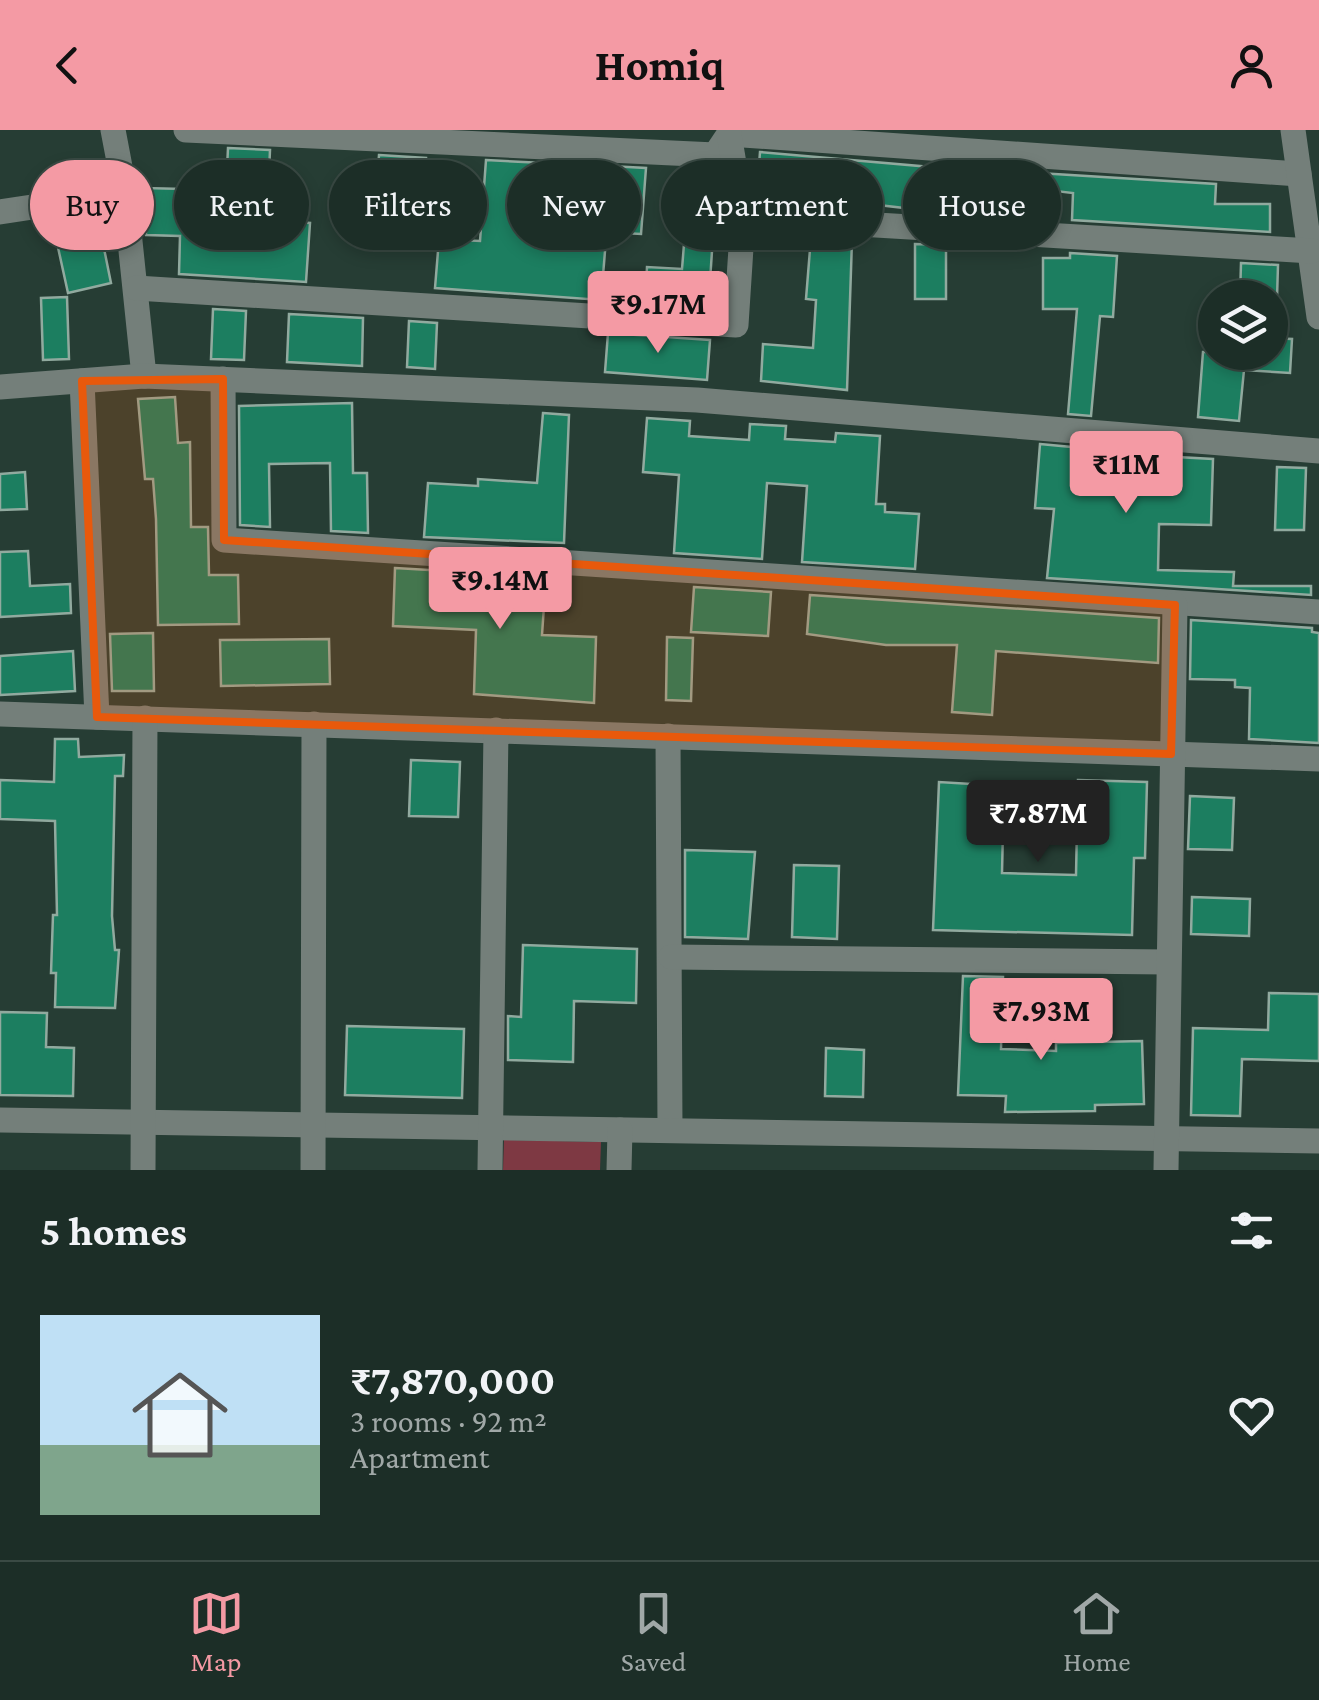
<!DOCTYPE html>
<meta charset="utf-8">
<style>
:root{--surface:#1c2e27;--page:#293a33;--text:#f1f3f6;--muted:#a0a8a7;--line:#3a4a44;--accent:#f49aa4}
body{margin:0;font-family:"Crimson Pro",serif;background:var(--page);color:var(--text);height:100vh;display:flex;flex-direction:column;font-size:38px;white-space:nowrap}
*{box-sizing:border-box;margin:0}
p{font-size:32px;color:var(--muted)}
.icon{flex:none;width:55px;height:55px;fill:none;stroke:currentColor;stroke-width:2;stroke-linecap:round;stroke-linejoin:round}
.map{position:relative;height:1040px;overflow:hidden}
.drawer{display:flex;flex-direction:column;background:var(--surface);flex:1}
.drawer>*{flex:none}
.guide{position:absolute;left:30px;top:30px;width:1260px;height:90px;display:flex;gap:20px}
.buttons{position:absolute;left:1198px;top:150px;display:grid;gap:20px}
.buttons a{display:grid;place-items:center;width:90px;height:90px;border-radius:50%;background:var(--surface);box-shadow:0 5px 15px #0003,0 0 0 2px var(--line);font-size:50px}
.price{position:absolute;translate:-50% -85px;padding:0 22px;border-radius:10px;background:var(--accent);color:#111;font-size:32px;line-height:65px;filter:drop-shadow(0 2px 5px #0008)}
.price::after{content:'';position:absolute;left:50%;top:60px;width:30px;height:22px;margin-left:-15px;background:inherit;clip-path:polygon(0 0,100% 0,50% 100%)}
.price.current{background:#222;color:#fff}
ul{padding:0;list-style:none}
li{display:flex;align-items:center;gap:30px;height:250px;padding:0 40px}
li span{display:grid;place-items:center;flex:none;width:280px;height:200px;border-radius:0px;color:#555}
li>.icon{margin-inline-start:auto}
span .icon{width:120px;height:120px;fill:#fffc;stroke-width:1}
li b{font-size:42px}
h2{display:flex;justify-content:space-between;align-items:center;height:120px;padding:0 40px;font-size:42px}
.tag{padding:0 35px;border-radius:45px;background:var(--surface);box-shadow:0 5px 15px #0003,0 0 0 2px var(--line);font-size:35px;line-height:90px}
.tag.current{background:var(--accent);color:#111}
header{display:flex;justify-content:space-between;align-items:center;height:130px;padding:0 40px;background:var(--accent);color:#111;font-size:45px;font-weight:700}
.menu{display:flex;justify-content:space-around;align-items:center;height:140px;border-top:2px solid var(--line);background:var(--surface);font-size:28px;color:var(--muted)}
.menu a{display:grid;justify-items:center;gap:5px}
.menu .current{color:var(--accent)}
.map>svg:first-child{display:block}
.green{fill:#7e3943}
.building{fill:#1c7e60;stroke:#91aa9f;stroke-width:2.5}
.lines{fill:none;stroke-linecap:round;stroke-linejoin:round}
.minor{stroke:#747f7a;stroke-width:25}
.marked{fill:#e8590c;fill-opacity:0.2;stroke:#e8590c;stroke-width:8;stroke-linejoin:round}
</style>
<header><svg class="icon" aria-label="back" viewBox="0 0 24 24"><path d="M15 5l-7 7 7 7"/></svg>Homiq<svg class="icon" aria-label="person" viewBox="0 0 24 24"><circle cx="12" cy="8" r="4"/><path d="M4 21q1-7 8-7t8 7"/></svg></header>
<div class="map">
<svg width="1319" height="1040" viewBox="0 0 1319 1040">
<rect width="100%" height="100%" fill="#263d34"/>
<!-- green -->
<path class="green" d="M504,1010L601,1012L600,1040H503Z"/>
<!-- building -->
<g class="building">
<path d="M228,18L270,20L267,90L310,93L306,152L179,144L180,106L146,105L144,58L226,60Z"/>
<path d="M760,22L942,38L939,82L757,61Z"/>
<path d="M379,25L426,28L421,97L374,94Z"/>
<path d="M486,30L564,34L562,65L520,63L517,103L606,109L601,170L435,158L439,109L480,111Z"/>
<path d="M609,36L646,38L641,104L604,102Z"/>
<path d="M690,40H719L718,106H713L710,151L722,152L721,177L645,173L647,137L682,139Z"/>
<path d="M1022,42L1216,54L1215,74H1270V102L1072,90L1073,63L1021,57Z"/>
<path d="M97,84L111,153L68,163L52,90Z"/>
<path d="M811,107L852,110L847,260L761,251L763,214L813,218L816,170L806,169Z"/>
<path d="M915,114L946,115V169H915Z"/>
<path d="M1070,123L1117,126L1113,187L1100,186L1091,286L1068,284L1077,179H1043V128H1070Z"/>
<path d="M1241,133L1278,135L1277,168H1240Z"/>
<path d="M67,167L69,229L43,230L41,168Z"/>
<path d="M213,179L246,181L244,230L211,229Z"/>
<path d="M289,184L363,188L362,236L287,232Z"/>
<path d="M409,191L437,193L435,239L407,237Z"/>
<path d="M608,203L710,210L707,250L605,242Z"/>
<path d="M1270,208L1292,209L1290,243L1244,240L1239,291L1198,287L1203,222H1270Z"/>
<path d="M175,267L178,313L190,312L191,397H208L209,445H238L239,494L158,495L156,389L153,349H145L138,269Z"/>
<path d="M352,273L353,343H367L368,403L331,401L330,333L269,334L270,397L240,395L239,276Z"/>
<path d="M543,283L569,285L564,413L424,407L428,353L478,356V349L537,353Z"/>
<path d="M647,288L690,291L689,306L749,310L750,294L786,296L785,309L835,312L836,303L880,306L876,374H885V382L919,384L915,439L802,432L807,356L767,353L762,429L674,423L679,345L643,342Z"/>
<path d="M1040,314L1103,320V323L1213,329L1211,395L1159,394L1158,440L1234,442L1233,456H1311V465L1047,448L1054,379L1035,378Z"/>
<path d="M1277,337L1306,338L1304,400H1275Z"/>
<path d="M25,342L27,379L0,380V344Z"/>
<path d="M28,421L30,456L70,454L71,483L0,487V422Z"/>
<path d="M395,438L546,447L542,505L596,507L594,573L474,564L476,500L393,496Z"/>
<path d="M694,457L771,462L768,506L691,502Z"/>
<path d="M810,465L1159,488L1158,533L996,521L992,585L952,582L957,515H886L807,504Z"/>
<path d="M1191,490L1312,498V502L1319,503V613L1249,609L1250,558L1235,557V550L1190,549Z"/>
<path d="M153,503L154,561H112L110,504Z"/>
<path d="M667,507L693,508L691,571L666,570Z"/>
<path d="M329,509L330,554L221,556L220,510Z"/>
<path d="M73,521L75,561L0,565V526Z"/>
<path d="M55,609H78L79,627L124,625L123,646H115L112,786L115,820H119L115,878L55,877L56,843H51L53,785H57L55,691L0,689V650L54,652Z"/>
<path d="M411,630L460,632L458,687L409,686Z"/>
<path d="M1078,650L1147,652L1145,728H1134L1132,805L933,800L939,652L1004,656L1002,743L1076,745Z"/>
<path d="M1190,666L1234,668L1232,720L1188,719Z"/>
<path d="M685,720L755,722L748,809L685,807Z"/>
<path d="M794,735L839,736L837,809L792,807Z"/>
<path d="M1192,767L1250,769L1249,806L1191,804Z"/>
<path d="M523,815L637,819L636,873L574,871L573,932L508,930V886L521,887Z"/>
<path d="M963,846L1003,847L1001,919L1056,921V913L1142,911L1144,974L1095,975V981L1005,982L1006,966L958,965Z"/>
<path d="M1269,863L1319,864V931L1242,929L1240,986L1191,985L1193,898L1268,900Z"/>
<path d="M0,882L47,883L46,917L74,918L73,966L0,965Z"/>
<path d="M347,896L464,899L462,968L345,965Z"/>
<path d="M826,918L864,920L863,967L825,966Z"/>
</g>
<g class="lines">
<!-- minor -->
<g class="minor">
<path d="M113,0L125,63L144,246"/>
<path d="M186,0L715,25L729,4L1299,44"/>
<path d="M1293,0L1319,187"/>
<path d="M729,4L743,87"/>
<path d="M0,82L125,63"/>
<path d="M136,158L736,195L743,87L1312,121"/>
<path d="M223,249L224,410L1319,482"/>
<path d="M82,251L97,587"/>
<path d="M0,257L144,246L697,270L1319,321"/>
<path d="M0,584L1319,629"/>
<path d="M668,606L670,1000"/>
<path d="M671,827L1168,832"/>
<path d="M0,990L1319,1011"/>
<path d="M143,1040L145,588"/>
<path d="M313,1040L314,594"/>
<path d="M490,1040L496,600"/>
<path d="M619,1040L620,1000"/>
<path d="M1166,1040L1175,475"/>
</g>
</g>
<!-- marked area -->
<path class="marked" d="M223,249L224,410L1175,475L1171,624L97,587L82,251Z"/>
</svg>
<div class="buttons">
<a><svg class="icon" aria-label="layers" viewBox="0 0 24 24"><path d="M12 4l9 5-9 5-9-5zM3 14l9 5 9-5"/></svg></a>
</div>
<b class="price" style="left:658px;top:226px">₹9.17M</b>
<b class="price" style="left:1126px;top:386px">₹11M</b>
<b class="price" style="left:500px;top:502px">₹9.14M</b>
<b class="price current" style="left:1038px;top:735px">₹7.87M</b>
<b class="price" style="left:1041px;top:933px">₹7.93M</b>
<div class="guide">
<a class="tag current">Buy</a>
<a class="tag">Rent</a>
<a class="tag">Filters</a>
<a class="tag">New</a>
<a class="tag">Apartment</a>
<a class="tag">House</a>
</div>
</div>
<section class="drawer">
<h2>5 homes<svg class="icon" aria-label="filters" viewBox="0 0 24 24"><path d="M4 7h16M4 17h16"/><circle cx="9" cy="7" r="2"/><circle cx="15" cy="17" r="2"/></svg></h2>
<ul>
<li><span style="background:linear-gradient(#bfe0f5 65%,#7fa58c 0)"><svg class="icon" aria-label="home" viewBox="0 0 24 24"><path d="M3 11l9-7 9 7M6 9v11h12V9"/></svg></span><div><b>₹7,870,000</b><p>3 rooms · 92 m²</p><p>Apartment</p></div><svg class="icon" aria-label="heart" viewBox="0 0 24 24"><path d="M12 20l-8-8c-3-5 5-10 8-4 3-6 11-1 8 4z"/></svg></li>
</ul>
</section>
<nav class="menu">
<a class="current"><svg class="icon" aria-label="map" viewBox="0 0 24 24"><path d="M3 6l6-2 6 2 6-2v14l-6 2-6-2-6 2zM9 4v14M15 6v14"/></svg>Map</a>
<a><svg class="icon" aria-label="saved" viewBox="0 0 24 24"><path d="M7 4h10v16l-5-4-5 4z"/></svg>Saved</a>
<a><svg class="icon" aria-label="home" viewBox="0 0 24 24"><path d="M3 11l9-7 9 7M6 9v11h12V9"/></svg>Home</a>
</nav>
